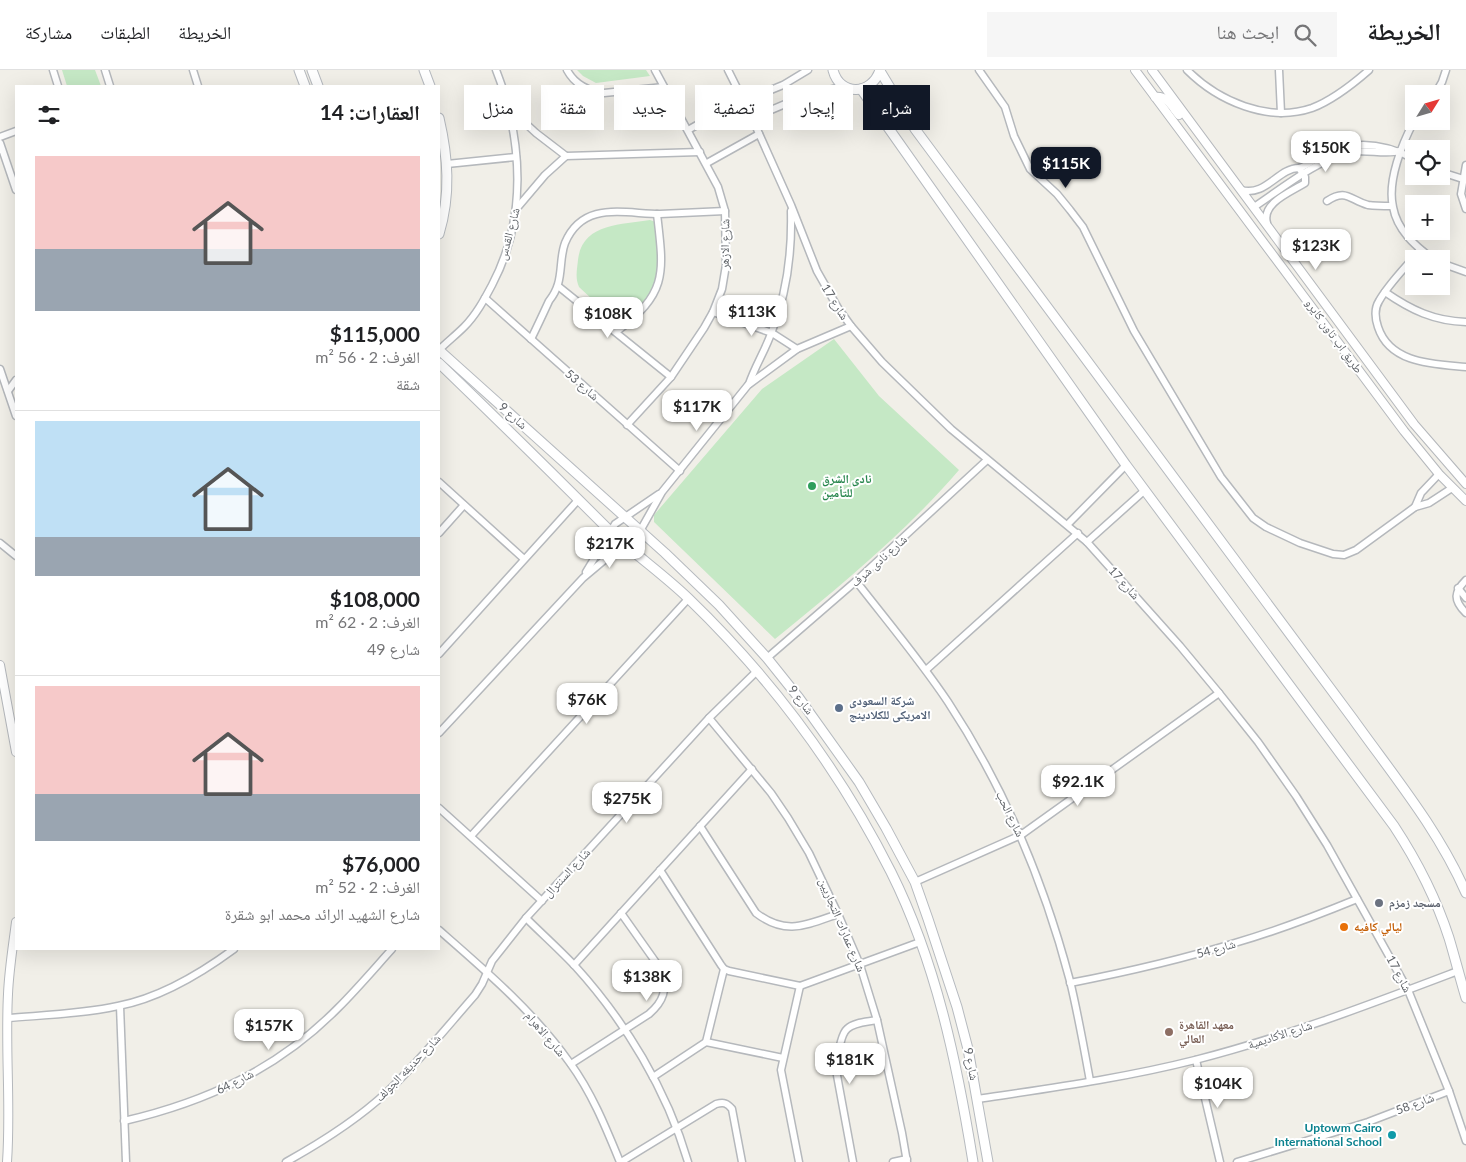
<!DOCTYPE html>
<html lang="ar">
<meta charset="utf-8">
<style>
:root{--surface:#fff;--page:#f6f6f6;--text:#202124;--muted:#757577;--line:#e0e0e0;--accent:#111827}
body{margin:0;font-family:Lato,"Noto Naskh Arabic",sans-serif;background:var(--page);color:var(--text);direction:rtl;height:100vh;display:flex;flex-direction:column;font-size:19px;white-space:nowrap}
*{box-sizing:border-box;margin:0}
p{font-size:16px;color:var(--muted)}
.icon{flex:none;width:28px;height:28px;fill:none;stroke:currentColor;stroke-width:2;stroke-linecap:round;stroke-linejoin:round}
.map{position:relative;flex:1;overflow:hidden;direction:ltr}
.sheet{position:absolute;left:15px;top:15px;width:425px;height:865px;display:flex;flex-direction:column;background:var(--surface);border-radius:0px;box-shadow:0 5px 20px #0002;direction:rtl}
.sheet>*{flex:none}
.hud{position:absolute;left:455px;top:15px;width:475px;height:45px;direction:rtl;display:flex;gap:10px}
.needle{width:32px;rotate:53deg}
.tools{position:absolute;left:1405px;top:15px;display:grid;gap:10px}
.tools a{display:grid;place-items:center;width:45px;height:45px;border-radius:0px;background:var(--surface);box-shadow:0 5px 20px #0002;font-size:25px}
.price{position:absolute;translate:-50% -42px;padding:0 11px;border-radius:10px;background:#fff;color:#222;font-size:16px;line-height:32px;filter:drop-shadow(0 1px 2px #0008)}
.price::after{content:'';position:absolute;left:50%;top:30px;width:15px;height:11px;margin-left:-8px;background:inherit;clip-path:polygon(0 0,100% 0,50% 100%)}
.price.active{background:var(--accent);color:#fff}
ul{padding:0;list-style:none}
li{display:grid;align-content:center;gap:10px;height:265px;padding:0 20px}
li+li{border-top:1px solid var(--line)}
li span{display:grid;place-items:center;height:155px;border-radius:0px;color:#555}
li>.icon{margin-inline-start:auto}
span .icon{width:90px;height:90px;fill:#fffc;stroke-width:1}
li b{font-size:21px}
h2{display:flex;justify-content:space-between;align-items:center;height:60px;padding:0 20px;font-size:21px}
.tag{padding:0 18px;border-radius:0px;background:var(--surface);box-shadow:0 5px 20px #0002;font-size:18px;line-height:45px}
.tag.active{background:var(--accent);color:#fff}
header{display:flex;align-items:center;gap:30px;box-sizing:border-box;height:70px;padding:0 25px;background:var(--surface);border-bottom:1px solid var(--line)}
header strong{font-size:24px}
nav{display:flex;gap:28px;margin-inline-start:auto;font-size:18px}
.search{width:350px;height:45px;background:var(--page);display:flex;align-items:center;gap:12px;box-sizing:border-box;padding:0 18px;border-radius:0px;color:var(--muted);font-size:19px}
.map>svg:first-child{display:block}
.grass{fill:#c5e8c5}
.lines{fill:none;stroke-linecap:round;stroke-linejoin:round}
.minor-casing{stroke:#b5b8bc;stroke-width:9}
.tertiary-casing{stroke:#b5b8bc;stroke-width:10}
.secondary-casing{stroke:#b6babf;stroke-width:11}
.minor{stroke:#fff;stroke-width:6}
.tertiary{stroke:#fff;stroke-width:8}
.secondary{stroke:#fff;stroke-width:9}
.leisure-dot{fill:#2e9e5b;stroke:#fff;stroke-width:2}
.service-dot{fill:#5c6f8a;stroke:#fff;stroke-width:2}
.worship-dot{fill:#6b7280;stroke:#fff;stroke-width:2}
.food-dot{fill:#e8710a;stroke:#fff;stroke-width:2}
.education-dot{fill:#8d6e63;stroke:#fff;stroke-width:2}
.culture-dot{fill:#0f9aa8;stroke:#fff;stroke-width:2}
.labels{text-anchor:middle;stroke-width:4;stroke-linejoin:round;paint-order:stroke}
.street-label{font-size:12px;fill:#5f6368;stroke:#fff}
.leisure-label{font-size:12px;font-weight:bold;fill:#27864d;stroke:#fff;text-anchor:start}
.service-label{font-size:12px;font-weight:bold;fill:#4e5e75;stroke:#fff;text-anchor:start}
.worship-label{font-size:12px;font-weight:bold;fill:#5b616d;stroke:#fff;text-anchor:start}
.food-label{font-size:12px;font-weight:bold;fill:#c56008;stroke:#fff;text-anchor:start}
.education-label{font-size:12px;font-weight:bold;fill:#785e54;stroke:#fff;text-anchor:start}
.culture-label{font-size:12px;font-weight:bold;fill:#0d838f;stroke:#fff;text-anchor:end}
</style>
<header>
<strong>الخريطة</strong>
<div class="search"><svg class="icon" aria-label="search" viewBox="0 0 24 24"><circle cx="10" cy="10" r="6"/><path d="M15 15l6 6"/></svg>ابحث هنا</div>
<nav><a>الخريطة</a><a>الطبقات</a><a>مشاركة</a></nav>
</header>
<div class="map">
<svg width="1466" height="1092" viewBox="0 0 1466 1092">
<rect width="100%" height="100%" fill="#f1efe8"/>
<!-- grass -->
<g class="grass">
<path d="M62,0H95L101,16H67Z"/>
<path d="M577,0H646L650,6L596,13L583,6Z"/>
<path d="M650,150C661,153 661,160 663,170C670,213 649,229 622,257L579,217C575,208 577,200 578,190C582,153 621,155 650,150Z"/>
<path d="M834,269L879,326L959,400C905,463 839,517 775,569L654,452V445L762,319Z"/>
</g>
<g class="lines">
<defs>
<g id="minor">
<path d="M53,0L58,16"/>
<path d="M105,0L110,16"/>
<path d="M193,0L198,16"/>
<path d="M567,0C575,15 588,21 604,23L664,17"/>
<path d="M728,0L752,48L791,135L817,201L838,238L851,256L882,292L951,359L1087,472L1180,576L1219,623L1258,672L1296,726L1327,775L1408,920L1449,1021L1466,1071"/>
<path d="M979,0L1005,37L1014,66L1030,99L1057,124L1070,140L1083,157L1134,261L1221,407L1253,448L1266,457L1300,473L1333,484L1344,485L1356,480L1415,437L1429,433L1452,418"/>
<path d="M1187,0C1218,31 1268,53 1312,38C1333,30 1353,14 1369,0"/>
<path d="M1279,0L1281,43"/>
<path d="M1435,24L1442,12L1446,0"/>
<path d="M744,31L783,15L808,0"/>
<path d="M510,39L536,63L566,86"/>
<path d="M752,48L804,26L844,16"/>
<path d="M1414,51C1402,74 1387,111 1393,137C1397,160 1415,176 1433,189"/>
<path d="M688,60L743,29"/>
<path d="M0,67L16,61"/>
<path d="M0,73L16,120"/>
<path d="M707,93L759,64"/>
<path d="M447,94L516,87"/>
<path d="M1466,95L1461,124L1466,139"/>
<path d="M1299,98C1308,95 1315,89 1323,85C1354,69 1384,73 1414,89"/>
<path d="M1441,102L1466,110"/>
<path d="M1241,120C1266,127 1278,98 1299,98L1305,107V113C1291,122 1261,133 1267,153"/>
<path d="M1327,131C1346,118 1350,130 1368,135C1376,136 1384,136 1392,136"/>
<path d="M1254,137C1281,119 1320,88 1350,82C1367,79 1384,85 1400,81"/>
<path d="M517,138L545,105L566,86L700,82"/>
<path d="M1420,180C1407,196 1389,213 1379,231C1374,239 1375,248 1378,257C1390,294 1434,294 1466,297"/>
<path d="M1441,193L1466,202"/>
<path d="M558,216L671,307"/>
<path d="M1385,222C1411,240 1434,251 1466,252"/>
<path d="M485,228L680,401"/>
<path d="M713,242L772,263L797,279"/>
<path d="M616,262C668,223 664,204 657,144"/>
<path d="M531,269C537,257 543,244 549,231C553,226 556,221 558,214C562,201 560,186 565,173C583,130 625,144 660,144C681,143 703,142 725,141"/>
<path d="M439,280C447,272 456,265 464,257C476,245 484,230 492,215C521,160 523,100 509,40C506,27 501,13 496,0"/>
<path d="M0,299L16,346"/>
<path d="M749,314C755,296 766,279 772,261C787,223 792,182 791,141"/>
<path d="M8,321L16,310"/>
<path d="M627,355L671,307L704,258L713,242L722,219L726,195L725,141L718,117L655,0"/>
<path d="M439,412L524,489"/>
<path d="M1415,437L1421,423L1439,404"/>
<path d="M1068,454L1126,395"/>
<path d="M439,463L464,435"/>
<path d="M1087,472L1145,420"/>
<path d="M0,473L16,486"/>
<path d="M586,502L615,454L659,424"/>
<path d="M1466,510C1454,522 1453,530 1466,543"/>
<path d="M856,511C887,551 920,590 948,632C1004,717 1044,812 1070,911C1078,944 1084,978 1090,1011"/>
<path d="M1458,518L1466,528"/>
<path d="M439,584L579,429"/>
<path d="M767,588L856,511L987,390"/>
<path d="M926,600L1078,463"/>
<path d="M709,648L771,723L788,748L809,783L838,844L860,895L877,950L902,1063L907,1092"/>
<path d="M439,663L583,508L608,487L635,470L662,422L748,315L797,279L851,256"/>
<path d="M439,738L542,831"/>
<path d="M700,756L756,843C786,866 806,855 838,844"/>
<path d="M471,766L688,529"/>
<path d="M660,800L721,895L724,899L729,901L800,916L920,872"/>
<path d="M915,812L1021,765L1219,623"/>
<path d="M526,848C542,864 559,879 575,896C625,951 667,1020 688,1092"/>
<path d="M439,860C486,901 534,942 570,993C592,1023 606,1058 620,1092"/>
<path d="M574,895L752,699"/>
<path d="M1070,913C1127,902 1183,889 1238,872C1279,860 1318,845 1357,829"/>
<path d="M120,936L126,1092"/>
<path d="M8,948C44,945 82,944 118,936C160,928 200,904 234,879"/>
<path d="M706,972L783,988"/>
<path d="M1196,990L1220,1092"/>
<path d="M571,994L649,944C664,931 667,920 662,901L621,843"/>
<path d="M653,1007L706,972L724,899"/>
<path d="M978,1029C1051,1018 1124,1008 1195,990C1285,967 1371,934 1458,901"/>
<path d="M124,1051C206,1032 278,999 338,938C357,919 374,899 392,879"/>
<path d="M286,1092C322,1072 357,1050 387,1022C419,992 446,958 475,925L482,914L492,891L526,848L709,648L757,601"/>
<path d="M621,1092L716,1034C724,1032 727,1033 732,1039L742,1092"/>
<path d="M799,1092L781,1000L800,916"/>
<path d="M853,1092L836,1000C837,991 840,965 847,959C854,952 868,952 877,950"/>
<path d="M893,1092L907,1089"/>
<path d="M1237,1092L1368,1052L1449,1021"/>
</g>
<g id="tertiary">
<path d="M1135,0L1404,361L1439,404L1466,431"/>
<path d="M1152,0L1414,354L1466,414"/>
<path d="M1155,27C1167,25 1172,37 1179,45"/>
<path d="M0,595L16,682"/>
<path d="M7,1092C11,1036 5,980 8,924C9,900 13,876 16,852"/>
</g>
<g id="secondary">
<path d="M299,0L305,16"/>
<path d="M312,0L318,16"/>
<path d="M424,0L430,16"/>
<path d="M833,0C840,27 872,25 880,0"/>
<path d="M880,1L915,59L1353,649C1393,705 1438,759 1466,823"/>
<path d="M861,19L1126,395L1394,756C1417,791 1436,828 1449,868C1455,888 1460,908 1466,928"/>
<path d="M439,48C448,87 451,124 439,164"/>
<path d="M439,280L665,483L719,535L767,588L799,628L859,712L886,758L915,812L928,849L957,937L968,979L988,1092"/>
<path d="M439,293C496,348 553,404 609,460C634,484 663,504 688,528C770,607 839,699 891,802C936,892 957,993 973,1092"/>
</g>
</defs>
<!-- minor casing -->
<use href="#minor" class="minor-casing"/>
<!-- tertiary casing -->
<use href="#tertiary" class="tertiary-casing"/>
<!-- secondary casing -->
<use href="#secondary" class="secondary-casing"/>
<!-- minor -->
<use href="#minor" class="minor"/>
<!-- tertiary -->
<use href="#tertiary" class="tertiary"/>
<!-- secondary -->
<use href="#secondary" class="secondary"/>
</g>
<!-- markers -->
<circle class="leisure-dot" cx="812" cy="416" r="5"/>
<circle class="service-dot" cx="839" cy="638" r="5"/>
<circle class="worship-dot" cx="1379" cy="833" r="5"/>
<circle class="food-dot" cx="1344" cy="857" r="5"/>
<circle class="education-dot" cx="1169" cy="962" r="5"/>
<circle class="culture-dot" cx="1392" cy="1065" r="5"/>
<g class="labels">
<!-- street labels -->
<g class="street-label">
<text transform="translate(509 164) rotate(-75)" y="4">شارع القدس</text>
<text transform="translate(725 174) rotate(-89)" y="4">شارع الازهر</text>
<text transform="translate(835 232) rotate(58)" y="4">شارع 17</text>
<text transform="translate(1334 266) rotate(54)" y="4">طريق اب تاون كايرو</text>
<text transform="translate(582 315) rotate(41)" y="4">شارع 53</text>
<text transform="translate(513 346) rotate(42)" y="4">شارع 9</text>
<text transform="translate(879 491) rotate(-42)" y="4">شارع نادى شرف</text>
<text transform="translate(1124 513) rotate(48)" y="4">شارع 17</text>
<text transform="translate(801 630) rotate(52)" y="4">شارع 9</text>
<text transform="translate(1010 744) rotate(64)" y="4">شارع الحب</text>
<text transform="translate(567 803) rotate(-47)" y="4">شارع السنترال</text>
<text transform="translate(842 855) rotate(67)" y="4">شارع عمارات التجاريين</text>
<text transform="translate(1216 879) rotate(-16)" y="4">شارع 54</text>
<text transform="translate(1399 904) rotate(62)" y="4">شارع 17</text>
<text transform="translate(545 964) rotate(50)" y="4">شارع الاهرام</text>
<text transform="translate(1280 965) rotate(-18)" y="4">شارع الأكاديمية</text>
<text transform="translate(971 994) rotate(78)" y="4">شارع 9</text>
<text transform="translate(408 998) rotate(-46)" y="4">شارع حديقه الجولف</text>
<text transform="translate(235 1012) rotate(-27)" y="4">شارع 64</text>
<text transform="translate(1415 1034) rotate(-21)" y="4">شارع 58</text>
</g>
<!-- leisure labels -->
<g class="leisure-label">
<text x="822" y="413">نادى الشرق<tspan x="822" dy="14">للتأمين</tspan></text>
</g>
<!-- service labels -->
<g class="service-label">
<text x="849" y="635">شركة السعودى<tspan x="849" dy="14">الامريكى للكلادينج</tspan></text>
</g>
<!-- worship labels -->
<g class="worship-label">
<text x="1389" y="837">مسجد زمزم</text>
</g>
<!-- food labels -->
<g class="food-label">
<text x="1354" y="861">ليالي كافيه</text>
</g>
<!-- education labels -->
<g class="education-label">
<text x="1179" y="959">معهد القاهرة<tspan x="1179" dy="14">العالي</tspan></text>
</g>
<!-- culture labels -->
<g class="culture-label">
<text x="1382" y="1062">Uptowm Cairo<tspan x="1382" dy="14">International School</tspan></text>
</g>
</g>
</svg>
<div class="tools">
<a><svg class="needle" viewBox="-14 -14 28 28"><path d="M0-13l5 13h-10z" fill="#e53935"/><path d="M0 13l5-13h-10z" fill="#757577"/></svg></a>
<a><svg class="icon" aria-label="locate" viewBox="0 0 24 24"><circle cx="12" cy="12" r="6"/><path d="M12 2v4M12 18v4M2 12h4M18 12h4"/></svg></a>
<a>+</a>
<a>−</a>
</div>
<b class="price" style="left:1326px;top:103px">$150K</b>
<b class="price active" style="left:1066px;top:119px">$115K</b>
<b class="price" style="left:1316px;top:201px">$123K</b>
<b class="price" style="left:752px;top:267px">$113K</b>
<b class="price" style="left:608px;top:269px">$108K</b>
<b class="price" style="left:697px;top:362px">$117K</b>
<b class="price" style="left:610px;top:499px">$217K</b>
<b class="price" style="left:587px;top:655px">$76K</b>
<b class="price" style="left:1078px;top:737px">$92.1K</b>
<b class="price" style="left:627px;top:754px">$275K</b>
<b class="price" style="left:647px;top:932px">$138K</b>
<b class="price" style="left:269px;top:981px">$157K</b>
<b class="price" style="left:850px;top:1015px">$181K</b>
<b class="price" style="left:1218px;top:1039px">$104K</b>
<div class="hud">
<a class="tag active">شراء</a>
<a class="tag">إيجار</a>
<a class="tag">تصفية</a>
<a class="tag">جديد</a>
<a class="tag">شقة</a>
<a class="tag">منزل</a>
</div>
<section class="sheet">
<h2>العقارات: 14<svg class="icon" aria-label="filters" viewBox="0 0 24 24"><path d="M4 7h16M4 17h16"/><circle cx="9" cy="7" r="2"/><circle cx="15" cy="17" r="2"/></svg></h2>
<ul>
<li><span style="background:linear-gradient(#f6c9c9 60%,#9aa5b1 0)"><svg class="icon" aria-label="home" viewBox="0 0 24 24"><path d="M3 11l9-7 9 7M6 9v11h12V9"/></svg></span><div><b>$115,000</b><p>الغرف: 2 · 56 m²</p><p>شقة</p></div></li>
<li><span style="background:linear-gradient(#bfe0f5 75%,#9aa5b1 0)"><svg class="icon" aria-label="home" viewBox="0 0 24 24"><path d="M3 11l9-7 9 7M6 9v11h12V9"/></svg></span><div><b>$108,000</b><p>الغرف: 2 · 62 m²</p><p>شارع 49</p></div></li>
<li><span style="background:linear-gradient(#f6c9c9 70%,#9aa5b1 0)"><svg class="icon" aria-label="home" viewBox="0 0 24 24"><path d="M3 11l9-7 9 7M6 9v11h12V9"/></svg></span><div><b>$76,000</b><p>الغرف: 2 · 52 m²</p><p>شارع الشهيد الرائد محمد ابو شقرة</p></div></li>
</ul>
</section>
</div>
